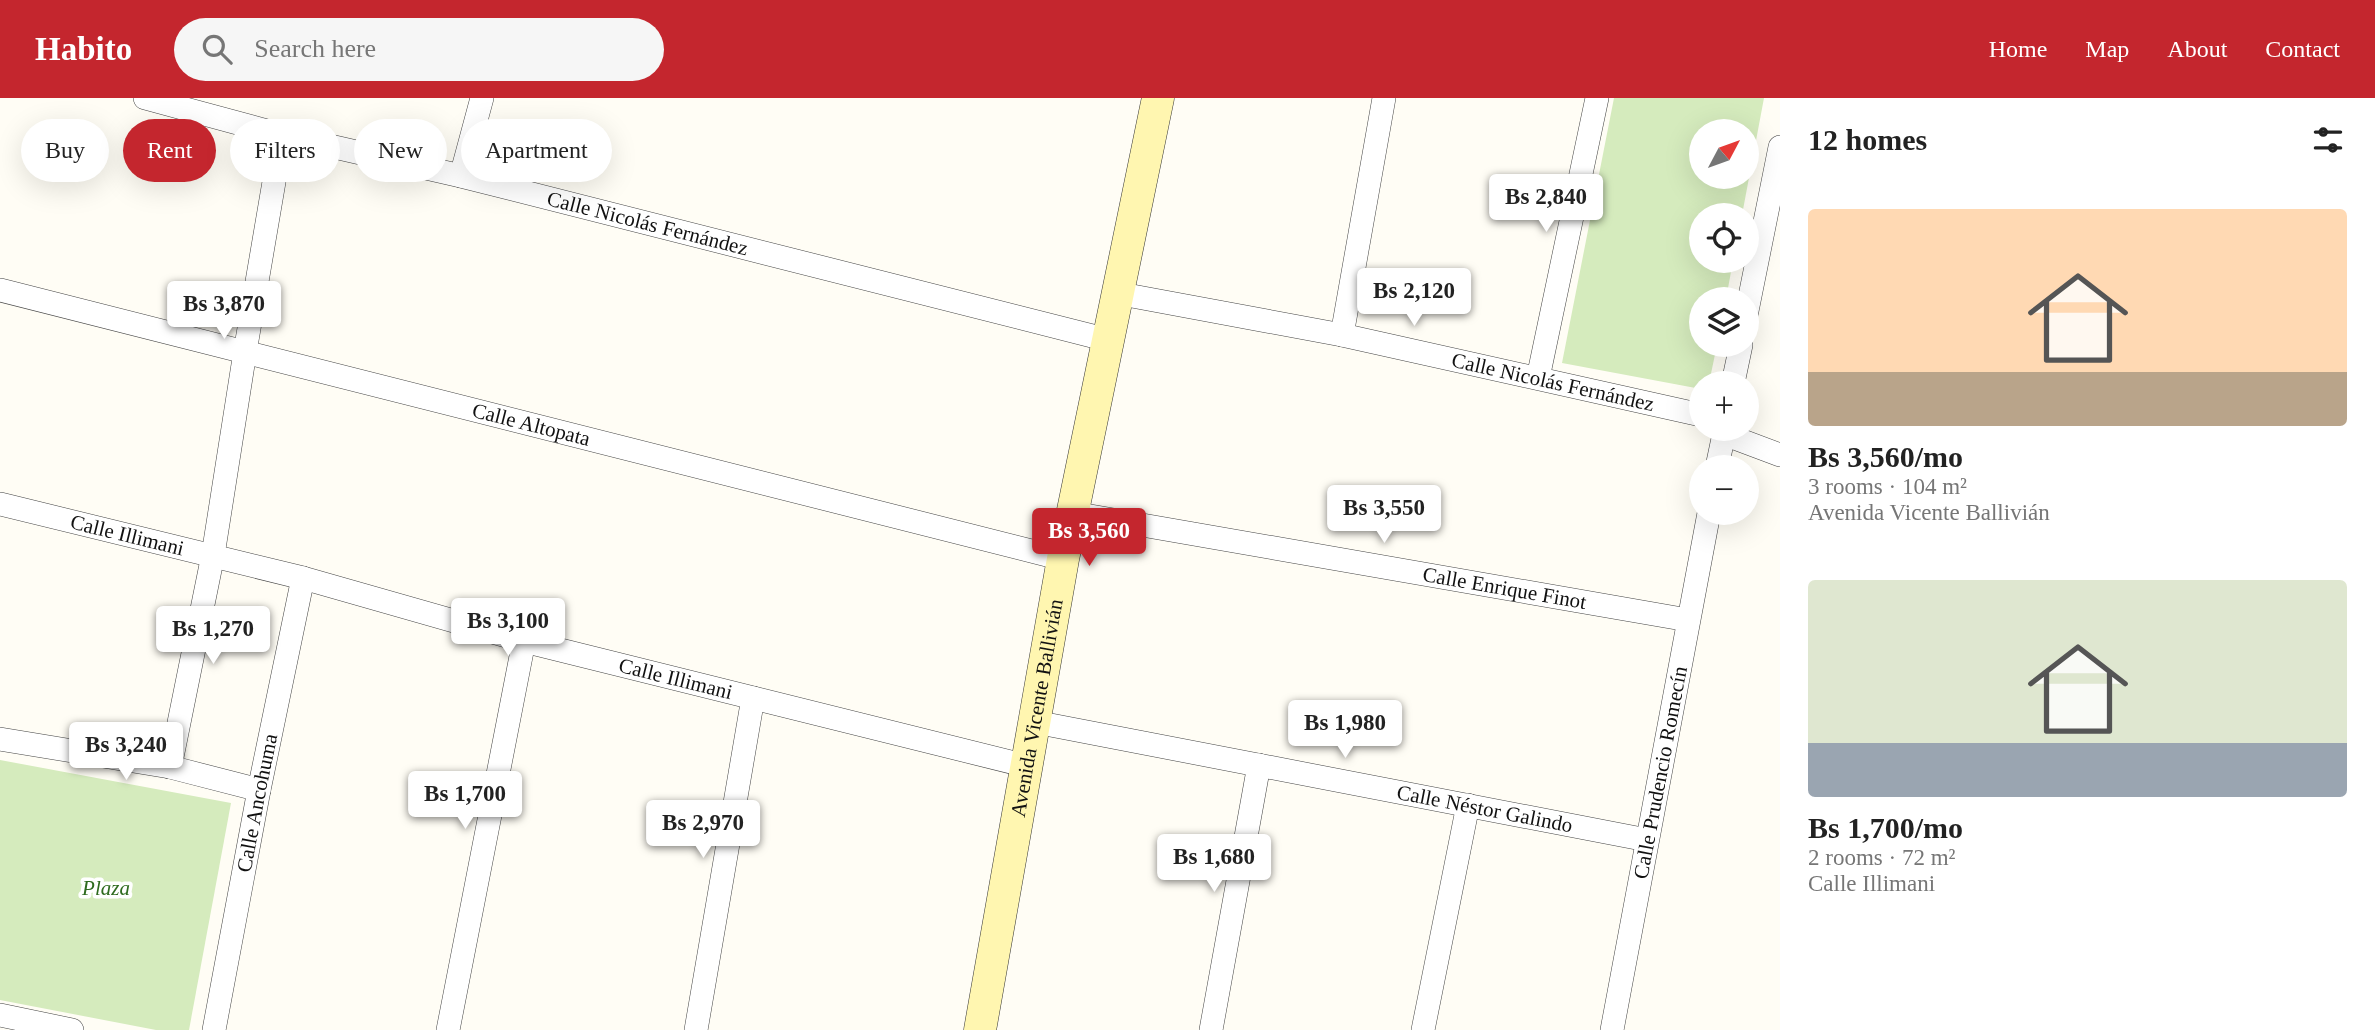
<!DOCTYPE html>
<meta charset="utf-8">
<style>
:root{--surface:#fff;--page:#f6f6f6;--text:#222;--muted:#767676;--accent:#c4262e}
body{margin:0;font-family:Georgia,serif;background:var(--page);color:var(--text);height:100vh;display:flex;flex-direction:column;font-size:26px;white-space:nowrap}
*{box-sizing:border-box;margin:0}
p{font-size:23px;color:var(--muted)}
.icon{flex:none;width:38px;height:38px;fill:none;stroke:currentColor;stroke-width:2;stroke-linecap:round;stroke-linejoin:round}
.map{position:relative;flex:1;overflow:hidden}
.details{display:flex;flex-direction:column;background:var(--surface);width:595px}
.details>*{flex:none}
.guide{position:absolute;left:21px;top:21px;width:665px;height:63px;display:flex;gap:14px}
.needle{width:46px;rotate:49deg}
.tools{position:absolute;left:1689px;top:21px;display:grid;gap:14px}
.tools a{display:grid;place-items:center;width:70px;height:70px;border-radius:50%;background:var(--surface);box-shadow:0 7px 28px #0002;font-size:35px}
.price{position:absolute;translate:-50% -60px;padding:0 16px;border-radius:7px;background:#fff;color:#222;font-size:23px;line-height:46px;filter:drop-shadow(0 2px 4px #0008)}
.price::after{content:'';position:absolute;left:50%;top:42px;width:21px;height:16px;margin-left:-10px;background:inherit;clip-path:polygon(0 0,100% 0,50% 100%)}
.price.on{background:var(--accent);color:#fff}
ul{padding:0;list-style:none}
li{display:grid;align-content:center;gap:14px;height:371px;padding:0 28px}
li span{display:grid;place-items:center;height:217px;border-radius:7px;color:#555}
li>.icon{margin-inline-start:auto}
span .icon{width:126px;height:126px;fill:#fffc;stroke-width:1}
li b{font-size:30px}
h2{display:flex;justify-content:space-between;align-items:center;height:84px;padding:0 28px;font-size:30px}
.tag{padding:0 24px;border-radius:32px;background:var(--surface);box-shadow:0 7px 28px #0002;font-size:24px;line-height:63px}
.tag.on{background:var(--accent);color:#fff}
header{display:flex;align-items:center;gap:42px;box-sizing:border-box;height:98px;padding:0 35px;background:var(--accent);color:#fff}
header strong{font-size:33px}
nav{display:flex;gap:38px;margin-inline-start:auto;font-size:24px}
.search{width:490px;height:63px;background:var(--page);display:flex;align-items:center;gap:18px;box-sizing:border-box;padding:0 24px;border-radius:38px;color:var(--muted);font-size:26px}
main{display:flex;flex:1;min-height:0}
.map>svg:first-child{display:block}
.green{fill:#d5ebbd;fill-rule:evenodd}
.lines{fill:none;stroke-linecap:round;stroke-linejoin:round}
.street-casing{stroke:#444;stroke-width:24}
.secondary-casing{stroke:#333;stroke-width:33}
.street{stroke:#fff;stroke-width:23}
.secondary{stroke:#fff6b0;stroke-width:32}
.labels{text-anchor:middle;stroke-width:7;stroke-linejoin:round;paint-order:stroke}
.street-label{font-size:21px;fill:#111;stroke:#fff}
.park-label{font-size:21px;font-style:italic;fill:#2f6b1f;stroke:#fff}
</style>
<header>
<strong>Habito</strong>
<div class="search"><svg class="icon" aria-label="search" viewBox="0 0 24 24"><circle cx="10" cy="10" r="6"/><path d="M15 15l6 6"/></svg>Search here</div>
<nav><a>Home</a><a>Map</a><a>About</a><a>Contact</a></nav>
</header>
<main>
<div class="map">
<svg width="1780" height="932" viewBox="0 0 1780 932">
<rect width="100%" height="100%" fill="#fffdf5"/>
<!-- green -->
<g class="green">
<path d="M1614,0H1764L1742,117H1701V163H1733L1726,201H1701V247H1717L1709,285H1701V291L1562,265ZM1701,33H1746V79H1701Z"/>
<path d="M0,662L231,705L189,932H156L0,902Z"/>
</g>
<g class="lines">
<defs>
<g id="street">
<path id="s1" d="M145,0L282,37L461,78L1108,242"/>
<path d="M461,78L482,0"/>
<path id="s2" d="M0,192L1063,461"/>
<path id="s3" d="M1116,195L1342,237L1701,317"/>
<path d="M1746,218L1780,49"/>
<path d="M1342,237L1384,0"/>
<path d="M1538,280L1597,0"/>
<path d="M1733,285L1741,247"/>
<path d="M1724,336L1780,357"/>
<path d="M1717,369L1725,331"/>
<path id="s4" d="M0,406L303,480L524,543L1027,668"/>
<path id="s5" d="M1073,415L1688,522"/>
<path id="s6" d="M1035,624L1647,742"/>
<path d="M0,641L170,669L259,692"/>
<path d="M170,669L213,457L245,254L282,37"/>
<path d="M0,917L72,932"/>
<path id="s7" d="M214,932L259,692L303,480"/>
<path d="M448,932L524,543"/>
<path d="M696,932L753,600"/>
<path d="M1211,932L1259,667"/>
<path d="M1423,932L1468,707"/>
<path id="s8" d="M1612,932L1709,415"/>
</g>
<g id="secondary">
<path id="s9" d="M980,932L1063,461L1158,0"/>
</g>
</defs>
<!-- street casing -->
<use href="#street" class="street-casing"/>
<!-- secondary casing -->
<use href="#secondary" class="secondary-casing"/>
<!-- street -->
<use href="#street" class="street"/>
<!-- secondary -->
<use href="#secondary" class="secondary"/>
</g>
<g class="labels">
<!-- street labels -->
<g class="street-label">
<text dy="7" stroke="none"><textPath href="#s1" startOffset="518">Calle Nicolás Fernández</textPath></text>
<text dy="7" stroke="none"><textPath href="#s3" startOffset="446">Calle Nicolás Fernández</textPath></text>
<text dy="7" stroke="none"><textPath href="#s2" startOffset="548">Calle Altopata</textPath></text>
<text dy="7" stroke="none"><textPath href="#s4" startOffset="131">Calle Illimani</textPath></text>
<text dy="7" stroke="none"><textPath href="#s5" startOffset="438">Calle Enrique Finot</textPath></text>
<text dy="7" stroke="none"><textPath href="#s4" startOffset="698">Calle Illimani</textPath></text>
<text dy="7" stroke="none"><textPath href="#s9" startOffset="327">Avenida Vicente Ballivián</textPath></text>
<text dy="7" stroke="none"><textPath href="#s8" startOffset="262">Calle Prudencio Romecín</textPath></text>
<text dy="7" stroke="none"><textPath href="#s7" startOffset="231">Calle Ancohuma</textPath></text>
<text dy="7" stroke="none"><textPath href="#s6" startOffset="458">Calle Néstor Galindo</textPath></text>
</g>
<!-- park labels -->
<g class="park-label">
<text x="106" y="797">Plaza</text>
</g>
</g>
</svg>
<div class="tools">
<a><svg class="needle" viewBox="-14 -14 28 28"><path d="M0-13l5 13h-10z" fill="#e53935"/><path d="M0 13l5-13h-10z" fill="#767676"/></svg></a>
<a><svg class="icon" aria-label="locate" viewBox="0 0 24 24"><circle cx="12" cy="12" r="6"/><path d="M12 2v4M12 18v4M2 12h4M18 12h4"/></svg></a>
<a><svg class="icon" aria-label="layers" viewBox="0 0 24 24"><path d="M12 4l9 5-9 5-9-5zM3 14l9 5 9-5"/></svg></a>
<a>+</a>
<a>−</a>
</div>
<b class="price" style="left:1546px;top:136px">Bs 2,840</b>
<b class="price" style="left:1414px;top:230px">Bs 2,120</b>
<b class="price" style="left:224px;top:243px">Bs 3,870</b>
<b class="price" style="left:1384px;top:447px">Bs 3,550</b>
<b class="price on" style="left:1089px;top:470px">Bs 3,560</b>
<b class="price" style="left:508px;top:560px">Bs 3,100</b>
<b class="price" style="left:213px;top:568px">Bs 1,270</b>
<b class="price" style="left:1345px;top:662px">Bs 1,980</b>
<b class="price" style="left:126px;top:684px">Bs 3,240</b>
<b class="price" style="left:465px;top:733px">Bs 1,700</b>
<b class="price" style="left:703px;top:762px">Bs 2,970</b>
<b class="price" style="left:1214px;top:796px">Bs 1,680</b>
<div class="guide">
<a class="tag">Buy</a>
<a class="tag on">Rent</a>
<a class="tag">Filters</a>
<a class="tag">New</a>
<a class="tag">Apartment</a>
</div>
</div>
<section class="details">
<h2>12 homes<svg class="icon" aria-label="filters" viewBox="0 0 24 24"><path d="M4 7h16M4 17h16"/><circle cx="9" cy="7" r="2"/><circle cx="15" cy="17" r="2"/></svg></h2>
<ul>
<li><span style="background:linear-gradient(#ffd9b3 75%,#b9a48a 0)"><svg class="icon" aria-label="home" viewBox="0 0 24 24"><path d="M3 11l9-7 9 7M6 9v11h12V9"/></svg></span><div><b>Bs 3,560/mo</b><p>3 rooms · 104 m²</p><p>Avenida Vicente Ballivián</p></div></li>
<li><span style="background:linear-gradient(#dfe7d0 75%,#9aa5b1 0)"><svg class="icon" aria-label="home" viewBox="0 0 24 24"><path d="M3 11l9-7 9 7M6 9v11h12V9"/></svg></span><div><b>Bs 1,700/mo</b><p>2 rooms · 72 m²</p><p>Calle Illimani</p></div></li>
</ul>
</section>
</main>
